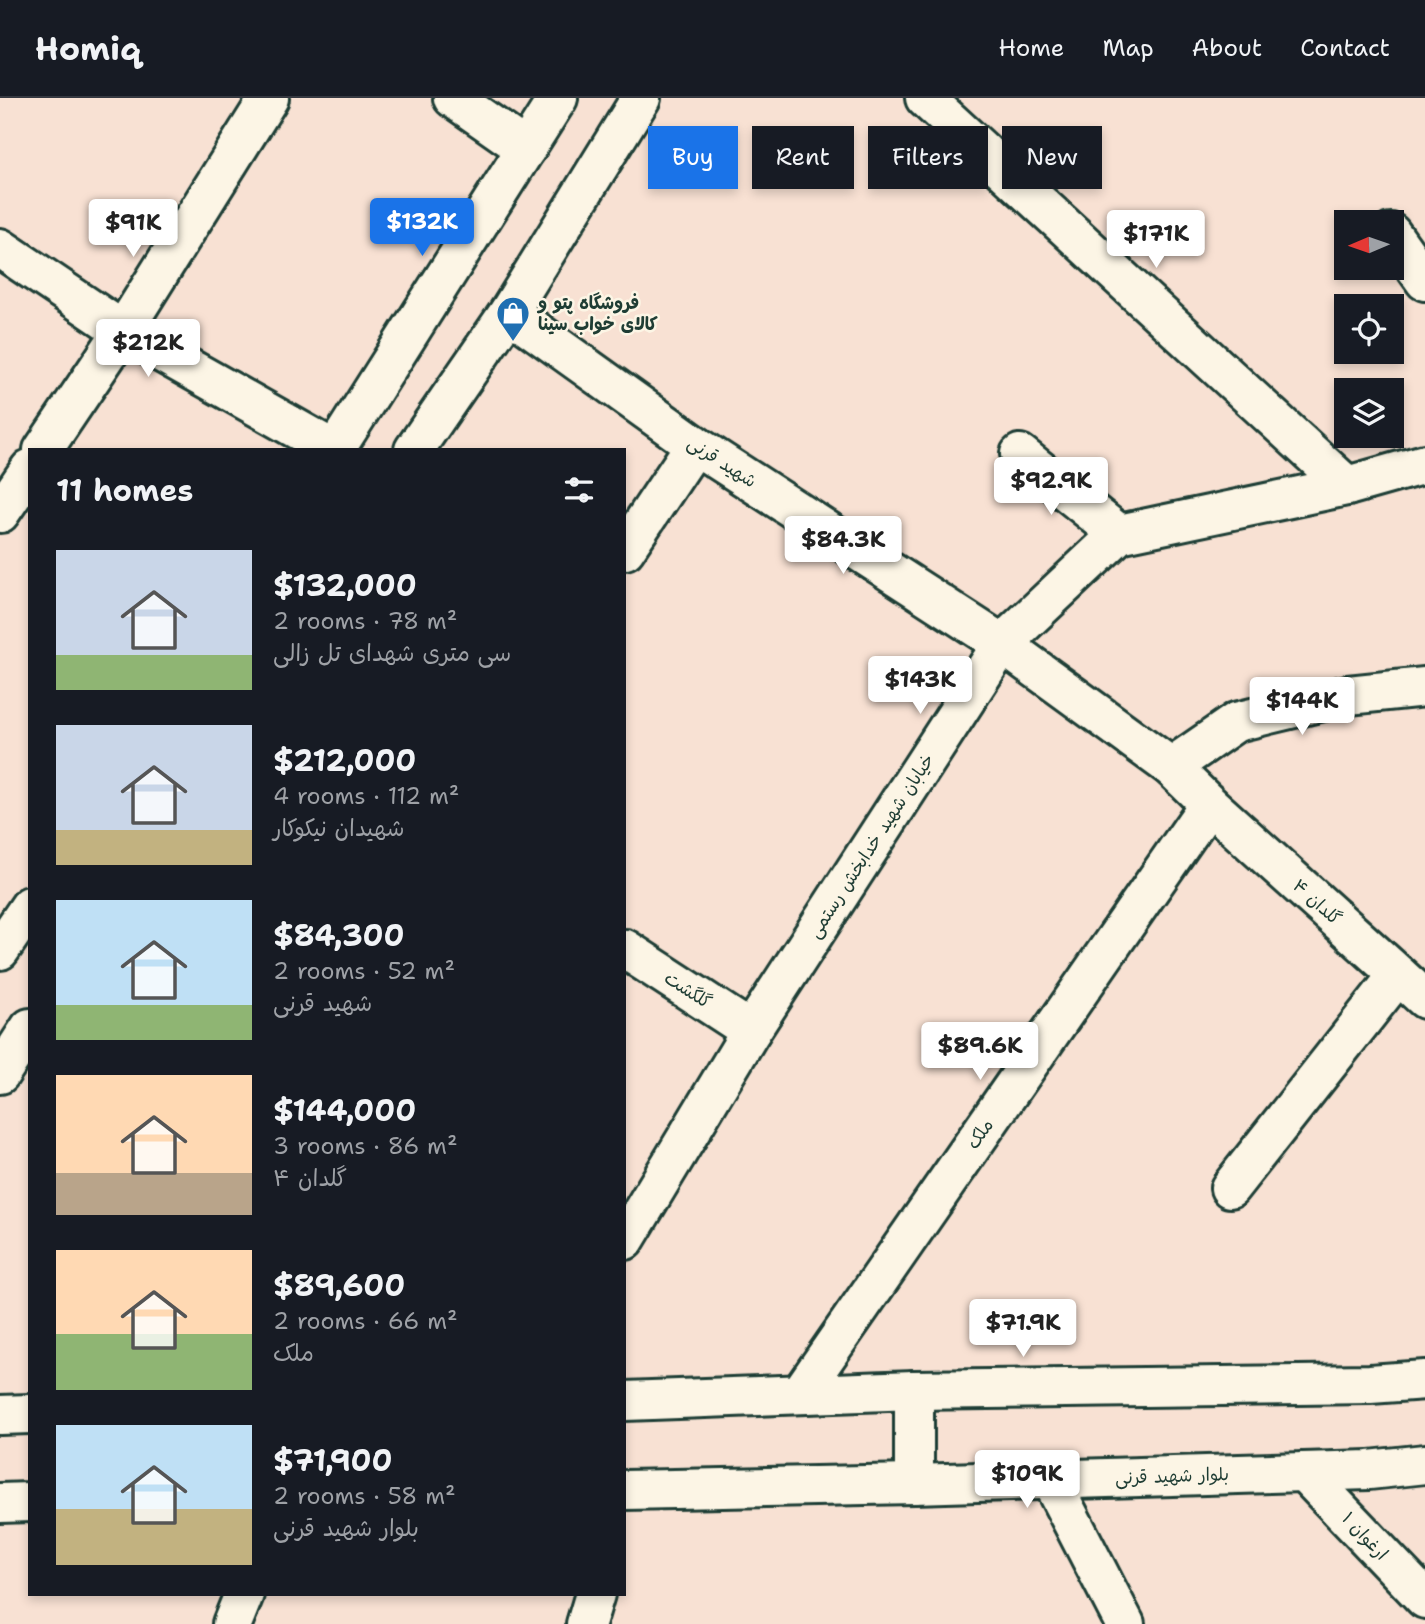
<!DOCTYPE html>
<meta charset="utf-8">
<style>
:root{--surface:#171b24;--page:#242831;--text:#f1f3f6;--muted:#9ea1a6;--line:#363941;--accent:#1a73e8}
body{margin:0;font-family:"Shantell Sans","Playpen Sans Arabic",sans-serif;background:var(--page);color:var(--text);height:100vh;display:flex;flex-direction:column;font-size:26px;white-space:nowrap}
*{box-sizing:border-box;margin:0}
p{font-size:23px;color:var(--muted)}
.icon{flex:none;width:38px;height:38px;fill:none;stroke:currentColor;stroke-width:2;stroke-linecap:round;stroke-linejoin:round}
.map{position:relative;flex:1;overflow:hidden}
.panel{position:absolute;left:28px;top:350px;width:598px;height:1148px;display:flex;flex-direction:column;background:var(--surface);border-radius:0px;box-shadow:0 4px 10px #0003}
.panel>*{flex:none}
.top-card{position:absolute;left:648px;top:28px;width:665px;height:63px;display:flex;gap:14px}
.needle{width:46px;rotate:268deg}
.buttons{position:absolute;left:1334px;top:112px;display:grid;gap:14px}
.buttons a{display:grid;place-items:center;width:70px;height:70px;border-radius:0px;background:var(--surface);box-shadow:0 4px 10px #0003;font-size:35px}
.price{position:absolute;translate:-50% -60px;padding:0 16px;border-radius:7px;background:#fff;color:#222;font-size:23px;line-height:46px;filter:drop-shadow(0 2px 4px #0008)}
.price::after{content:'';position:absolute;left:50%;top:42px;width:21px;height:16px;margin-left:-10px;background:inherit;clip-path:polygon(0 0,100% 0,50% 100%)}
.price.active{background:var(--accent);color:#fff}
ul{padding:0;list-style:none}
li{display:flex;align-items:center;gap:21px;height:175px;padding:0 28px}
li span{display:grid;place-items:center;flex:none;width:196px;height:140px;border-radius:0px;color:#555}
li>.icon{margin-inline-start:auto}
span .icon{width:84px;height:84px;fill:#fffc;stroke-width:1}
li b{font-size:30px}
h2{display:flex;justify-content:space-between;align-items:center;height:84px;padding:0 28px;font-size:30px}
.pill{padding:0 24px;border-radius:0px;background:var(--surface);box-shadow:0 4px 10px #0003;font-size:24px;line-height:63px}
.pill.active{background:var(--accent);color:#fff}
header{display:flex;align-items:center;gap:42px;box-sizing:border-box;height:98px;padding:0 35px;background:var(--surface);border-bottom:2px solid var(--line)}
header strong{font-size:33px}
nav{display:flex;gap:38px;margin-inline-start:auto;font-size:24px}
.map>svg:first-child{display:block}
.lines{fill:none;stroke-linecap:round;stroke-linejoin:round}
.minor-casing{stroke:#1f3d34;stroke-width:44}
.major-casing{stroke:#1f3d34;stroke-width:44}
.minor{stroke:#fcf5e5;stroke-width:38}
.major{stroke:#fcf5e5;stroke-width:38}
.labels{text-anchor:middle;stroke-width:5;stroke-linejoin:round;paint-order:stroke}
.poi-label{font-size:18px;font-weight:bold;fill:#1f3d34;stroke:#fcf5e5;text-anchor:start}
.street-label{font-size:18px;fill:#1f3d34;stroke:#fcf5e5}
</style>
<header>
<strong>Homiq</strong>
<nav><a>Home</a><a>Map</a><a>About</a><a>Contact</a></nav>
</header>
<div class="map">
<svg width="1425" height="1526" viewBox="0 0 1425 1526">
<rect width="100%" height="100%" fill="#f8e1d3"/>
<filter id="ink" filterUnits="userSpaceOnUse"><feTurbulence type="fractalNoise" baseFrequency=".0143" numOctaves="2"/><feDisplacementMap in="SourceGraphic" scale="14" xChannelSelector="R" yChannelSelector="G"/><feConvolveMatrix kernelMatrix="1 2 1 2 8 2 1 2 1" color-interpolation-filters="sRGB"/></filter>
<g filter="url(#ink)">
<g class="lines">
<defs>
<g id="minor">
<path d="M453,0L526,51"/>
<path d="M925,0L1347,388"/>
<path d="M1391,135L1425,183"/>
<path d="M0,150L123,233L334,352"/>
<path d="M509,214L695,347L1002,546L1171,669L1209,706L1425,901"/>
<path d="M43,352L123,233L269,0"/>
<path d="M335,352L558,0"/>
<path d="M414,352L509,214L641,0"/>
<path d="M1020,356L1119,436"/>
<path d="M0,415L30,371"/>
<path d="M625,452L695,347"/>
<path d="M1171,669L1236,624L1348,597L1425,589"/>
<path d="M625,851L751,933"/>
<path d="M0,852L30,808"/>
<path d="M0,976L30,930"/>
<path d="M1230,1090L1398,877"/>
<path d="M625,1142L751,933L1002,546L1119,436L1347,388L1425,366"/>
<path d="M800,1296L1209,706"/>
<path d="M1304,1374L1425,1501"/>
<path d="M1050,1381L1125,1526"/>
<path d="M232,1526L244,1496"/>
<path d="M586,1526L595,1496"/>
</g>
<g id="major">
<path d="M914,1292V1386"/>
<path d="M625,1303L914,1292L1370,1286L1425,1282"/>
<path d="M0,1317L30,1316"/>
<path d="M625,1392L914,1386L1369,1372L1425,1366"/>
<path d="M0,1405L30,1404"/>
</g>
</defs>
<!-- minor casing -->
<use href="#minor" class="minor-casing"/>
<!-- major casing -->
<use href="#major" class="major-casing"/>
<!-- minor -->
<use href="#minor" class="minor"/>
<!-- major -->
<use href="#major" class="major"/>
</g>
</g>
<!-- icons -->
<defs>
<symbol id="shop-pin" viewBox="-11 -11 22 30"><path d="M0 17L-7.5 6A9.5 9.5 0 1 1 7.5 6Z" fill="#1f6fb2" stroke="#fcf5e5"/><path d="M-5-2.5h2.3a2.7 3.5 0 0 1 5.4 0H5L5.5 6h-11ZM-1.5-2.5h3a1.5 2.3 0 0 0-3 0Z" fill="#fff"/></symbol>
</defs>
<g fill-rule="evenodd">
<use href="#shop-pin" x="494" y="196" width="38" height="52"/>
</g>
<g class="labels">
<!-- poi labels -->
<g class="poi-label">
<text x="538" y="211">فروشگاه پتو و<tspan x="538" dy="21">کالای خواب سینا</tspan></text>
</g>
<!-- street labels -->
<g class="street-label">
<text transform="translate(722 364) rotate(33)" y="6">شهید قرنی</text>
<text transform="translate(871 748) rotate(-57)" y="6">خیابان شهید خدابخش رستمی</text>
<text transform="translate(1317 804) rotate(42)" y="6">گلدان ۴</text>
<text transform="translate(688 892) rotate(33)" y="6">گلگشت</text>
<text transform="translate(980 1036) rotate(-55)" y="6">ملک</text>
<text transform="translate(1172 1378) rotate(-2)" y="6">بلوار شهید قرنی</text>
<text transform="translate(1365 1438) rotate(47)" y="6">ارغوان ۱</text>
</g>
</g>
</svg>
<div class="buttons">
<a><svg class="needle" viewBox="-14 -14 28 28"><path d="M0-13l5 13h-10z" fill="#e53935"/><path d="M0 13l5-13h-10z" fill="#9ea1a6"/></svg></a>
<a><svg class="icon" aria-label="locate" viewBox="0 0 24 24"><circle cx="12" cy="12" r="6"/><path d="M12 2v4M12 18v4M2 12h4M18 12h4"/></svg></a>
<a><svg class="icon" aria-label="layers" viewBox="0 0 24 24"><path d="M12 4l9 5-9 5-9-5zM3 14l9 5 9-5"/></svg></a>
</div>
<b class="price active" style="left:422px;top:160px">$132K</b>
<b class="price" style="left:133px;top:161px">$91K</b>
<b class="price" style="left:1156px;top:172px">$171K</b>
<b class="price" style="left:148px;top:281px">$212K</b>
<b class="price" style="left:1051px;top:419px">$92.9K</b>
<b class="price" style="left:843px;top:478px">$84.3K</b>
<b class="price" style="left:920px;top:618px">$143K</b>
<b class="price" style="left:1302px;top:639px">$144K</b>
<b class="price" style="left:980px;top:984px">$89.6K</b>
<b class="price" style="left:1023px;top:1261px">$71.9K</b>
<b class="price" style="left:1027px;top:1412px">$109K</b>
<div class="top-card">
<a class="pill active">Buy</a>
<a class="pill">Rent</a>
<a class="pill">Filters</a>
<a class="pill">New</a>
</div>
<section class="panel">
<h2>11 homes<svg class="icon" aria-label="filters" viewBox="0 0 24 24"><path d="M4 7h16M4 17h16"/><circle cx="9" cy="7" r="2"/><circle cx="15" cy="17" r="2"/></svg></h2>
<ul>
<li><span style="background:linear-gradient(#c9d6e8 75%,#8fb573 0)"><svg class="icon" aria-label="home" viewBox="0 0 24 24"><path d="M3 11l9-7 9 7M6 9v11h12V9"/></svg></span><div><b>$132,000</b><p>2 rooms · 78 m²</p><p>سی متری شهدای تل زالی</p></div></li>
<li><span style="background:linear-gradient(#c9d6e8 75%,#c2b280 0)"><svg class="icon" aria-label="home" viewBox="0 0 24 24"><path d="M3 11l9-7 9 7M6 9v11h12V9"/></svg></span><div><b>$212,000</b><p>4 rooms · 112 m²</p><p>شهیدان نیکوکار</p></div></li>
<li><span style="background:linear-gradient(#bfe0f5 75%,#8fb573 0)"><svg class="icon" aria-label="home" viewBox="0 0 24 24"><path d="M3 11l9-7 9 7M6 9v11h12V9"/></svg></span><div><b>$84,300</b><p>2 rooms · 52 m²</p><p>شهید قرنی</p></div></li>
<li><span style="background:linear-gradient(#ffd9b3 70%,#b9a48a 0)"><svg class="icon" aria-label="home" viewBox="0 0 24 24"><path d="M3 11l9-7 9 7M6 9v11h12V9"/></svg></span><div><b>$144,000</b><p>3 rooms · 86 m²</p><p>گلدان ۴</p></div></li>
<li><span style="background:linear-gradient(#ffd9b3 60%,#8fb573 0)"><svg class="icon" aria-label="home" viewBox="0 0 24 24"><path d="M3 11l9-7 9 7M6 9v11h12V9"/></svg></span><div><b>$89,600</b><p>2 rooms · 66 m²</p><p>ملک</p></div></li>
<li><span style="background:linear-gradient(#bfe0f5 60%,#c2b280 0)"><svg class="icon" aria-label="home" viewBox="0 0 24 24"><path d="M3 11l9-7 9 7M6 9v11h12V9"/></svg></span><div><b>$71,900</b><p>2 rooms · 58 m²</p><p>بلوار شهید قرنی</p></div></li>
</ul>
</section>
</div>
